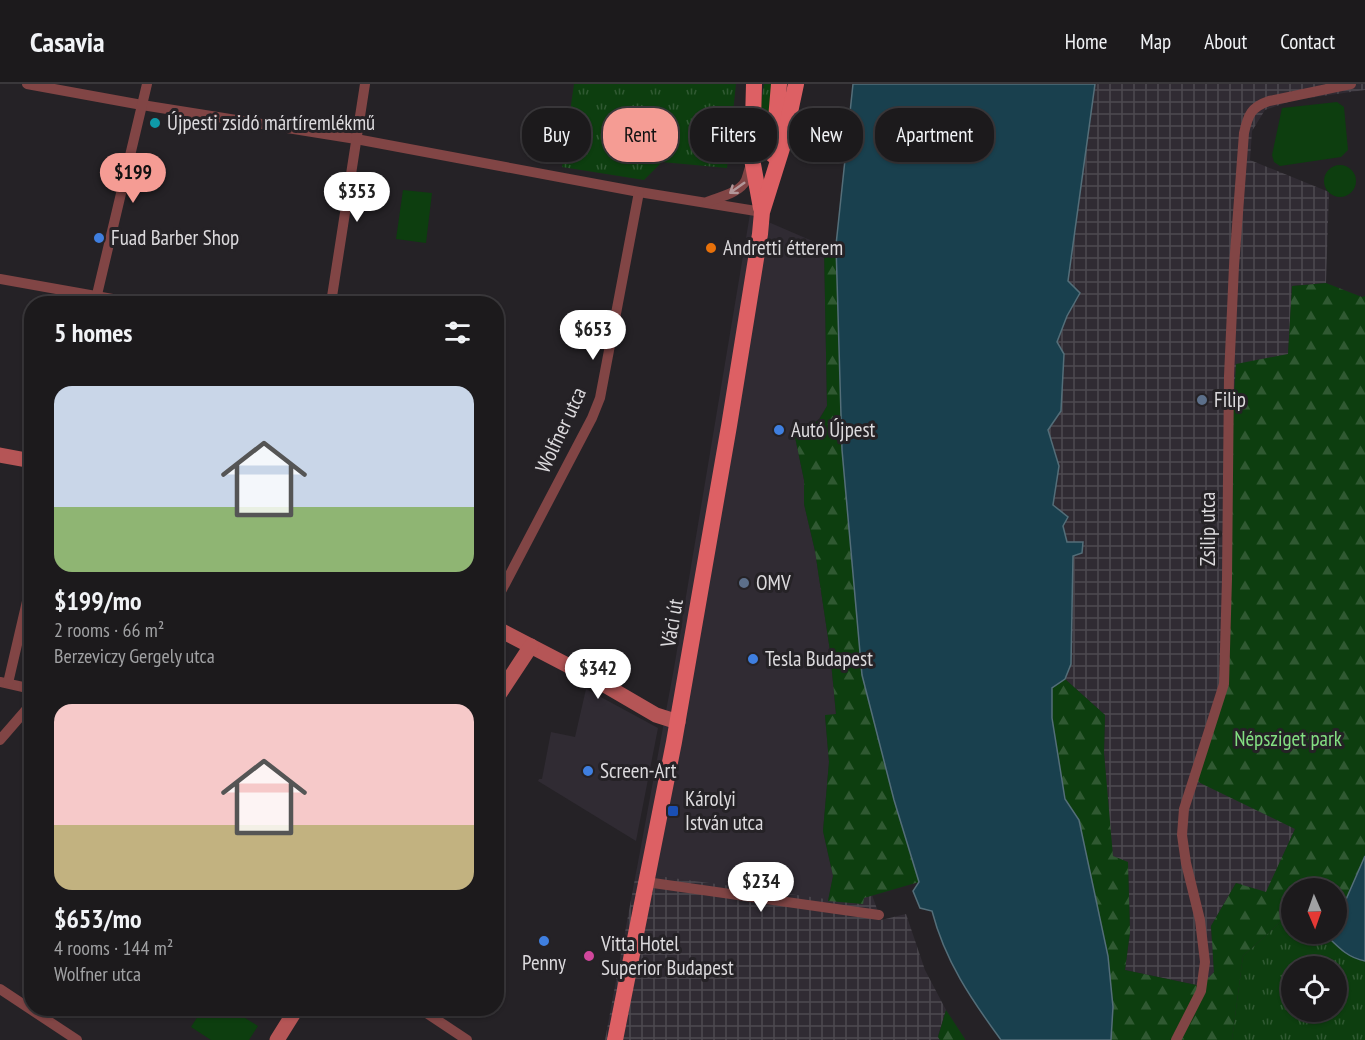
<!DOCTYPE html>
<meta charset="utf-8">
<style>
:root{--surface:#1c1a1c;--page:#252325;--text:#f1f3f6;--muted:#a0a1a3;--line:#3a383b;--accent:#f59c94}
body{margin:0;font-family:"PT Sans Narrow",sans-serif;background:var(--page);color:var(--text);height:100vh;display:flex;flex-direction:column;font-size:22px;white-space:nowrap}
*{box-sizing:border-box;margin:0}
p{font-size:20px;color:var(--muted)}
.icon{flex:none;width:33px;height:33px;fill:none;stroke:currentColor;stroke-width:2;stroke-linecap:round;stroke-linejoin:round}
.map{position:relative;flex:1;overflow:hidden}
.sheet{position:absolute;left:24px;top:212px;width:480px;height:720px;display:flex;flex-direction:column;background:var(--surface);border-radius:24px;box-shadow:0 2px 4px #0004,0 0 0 2px var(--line)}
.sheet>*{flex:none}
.guide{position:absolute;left:522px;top:24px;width:570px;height:54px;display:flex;gap:12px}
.needle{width:39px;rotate:178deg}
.tools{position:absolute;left:1281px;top:794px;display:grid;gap:12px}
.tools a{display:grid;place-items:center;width:66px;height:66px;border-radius:50%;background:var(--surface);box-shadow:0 2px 4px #0004,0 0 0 2px var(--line);font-size:30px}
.price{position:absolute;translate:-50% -51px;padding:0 14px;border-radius:21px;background:#fff;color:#222;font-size:20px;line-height:39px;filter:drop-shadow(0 2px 3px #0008)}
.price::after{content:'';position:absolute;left:50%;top:36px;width:18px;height:14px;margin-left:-9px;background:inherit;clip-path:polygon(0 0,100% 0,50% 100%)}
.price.selected{background:var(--accent);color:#111}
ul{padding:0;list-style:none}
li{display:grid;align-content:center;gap:12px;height:318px;padding:0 30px}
li span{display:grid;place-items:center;height:186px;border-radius:18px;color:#555}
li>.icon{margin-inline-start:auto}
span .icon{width:108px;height:108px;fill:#fffc;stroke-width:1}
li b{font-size:26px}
h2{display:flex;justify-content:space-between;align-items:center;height:72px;padding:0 30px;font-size:26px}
.tag{padding:0 21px;border-radius:24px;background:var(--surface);box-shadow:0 2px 4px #0004,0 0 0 2px var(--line);font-size:21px;line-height:54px}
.tag.selected{background:var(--accent);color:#111}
header{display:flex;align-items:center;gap:36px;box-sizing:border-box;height:84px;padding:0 30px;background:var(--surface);border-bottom:2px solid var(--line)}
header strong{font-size:28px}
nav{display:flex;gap:33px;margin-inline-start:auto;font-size:21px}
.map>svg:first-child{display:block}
.built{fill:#302b33}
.industrial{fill:url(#industrial-grid)}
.grass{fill:url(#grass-tufts);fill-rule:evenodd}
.forest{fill:url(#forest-firs)}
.pitch{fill:#0d3e0f}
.water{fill:#19404e;stroke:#546e79;stroke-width:1.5}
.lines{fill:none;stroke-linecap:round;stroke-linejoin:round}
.street{stroke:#814545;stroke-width:10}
.secondary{stroke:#b55556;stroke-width:15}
.primary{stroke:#dd6064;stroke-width:16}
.oneway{stroke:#b39799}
.culture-dot{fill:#0f9aa8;stroke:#252226;stroke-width:2}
.shop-dot{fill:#3f7fe0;stroke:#252226;stroke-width:2}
.food-dot{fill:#e8710a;stroke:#252226;stroke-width:2}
.service-dot{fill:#5c6f8a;stroke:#252226;stroke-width:2}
.transit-dot{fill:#1a4fb4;stroke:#252226;stroke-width:2}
.hotel-dot{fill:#d1479c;stroke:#252226;stroke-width:2}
.labels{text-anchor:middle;stroke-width:6;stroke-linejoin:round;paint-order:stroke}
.poi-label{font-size:21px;fill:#dcdadd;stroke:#252226;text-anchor:start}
.street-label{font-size:21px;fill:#dcdadd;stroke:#252226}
.park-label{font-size:21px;fill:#83df82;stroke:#252226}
</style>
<header>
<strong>Casavia</strong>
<nav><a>Home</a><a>Map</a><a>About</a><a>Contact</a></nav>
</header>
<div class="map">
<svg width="1365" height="956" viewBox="0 0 1365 956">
<defs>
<pattern id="industrial-grid" width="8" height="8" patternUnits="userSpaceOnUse" patternTransform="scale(1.5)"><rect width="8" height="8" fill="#302b33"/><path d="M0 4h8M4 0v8" fill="none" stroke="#4d4950"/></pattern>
<pattern id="grass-tufts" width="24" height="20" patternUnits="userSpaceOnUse" patternTransform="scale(1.5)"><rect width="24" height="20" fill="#0d3e0f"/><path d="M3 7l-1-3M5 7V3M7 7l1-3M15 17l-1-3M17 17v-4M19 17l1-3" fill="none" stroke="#305932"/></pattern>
<pattern id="forest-firs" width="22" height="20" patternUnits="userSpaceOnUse" patternTransform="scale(1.5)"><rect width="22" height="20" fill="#0d3e0f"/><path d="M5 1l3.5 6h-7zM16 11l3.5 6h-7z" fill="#305932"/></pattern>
</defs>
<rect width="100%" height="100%" fill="#252226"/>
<!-- built -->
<g class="built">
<path d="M750,130L824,162L827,322L819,335L795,353L804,396V420L815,467L830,567L836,631H825L829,678L823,747L833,792L828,817L636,789L674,584Z"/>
<path d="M586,605L658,644L636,757L538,697L539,695H542L551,648L575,653Z"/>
</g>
<!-- industrial -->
<g class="industrial">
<path d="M1095,0H1365V6L1294,16L1265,26L1252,47L1250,76L1329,108L1326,199L1292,202L1288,271L1295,745L1266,809L1236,799L1211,842L1214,888L1201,902L1125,886L1130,848L1128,779L1113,772L1109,740L1104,669L1105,631L1065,595L1071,580L1073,472L1083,458H1067L1063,442L1053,421L1059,382L1048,346L1061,327L1057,258L1067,231L1080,209L1068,197Z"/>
<path d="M636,789L862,820L864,814L872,811L881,836L906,830L925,886L946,926L938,952L940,956H605Z"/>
</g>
<!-- grass -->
<g class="grass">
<path d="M574,0H736L727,84L662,78L644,96L562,83Z"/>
<path d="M764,0H773L765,77L763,78L761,76V19Z"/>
<path d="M1287,832L1291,834L1292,849H1319L1323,851L1331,849L1329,854L1360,876L1365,877V956H1232L1243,872ZM1292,882H1336V927H1292Z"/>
</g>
<!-- forest -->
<g class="forest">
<path d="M836,161L842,366L862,591L894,716L919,798L864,814L863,820L828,817L833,792L823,747L829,678L825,631L836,630L830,567L815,467L804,420V396L795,353L819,336L827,322L824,162Z"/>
<path d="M1326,199L1362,213L1365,212V772L1337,836L1336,804H1292L1291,834L1287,832L1243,872L1232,956H1111L1113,923L1079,736L1065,715L1052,634V604L1065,595L1105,631L1104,669L1113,772L1128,778L1130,848L1125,886L1201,902L1214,888L1211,842L1236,799L1266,808L1295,745L1194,696L1224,600L1228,405L1236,280L1288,270L1292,202Z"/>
<path d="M946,926L965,955V956H940L938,953Z"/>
</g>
<!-- pitch -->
<g class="pitch">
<path d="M1337,18L1344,23L1348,66L1341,73L1280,82L1274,78L1272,71L1282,24Z"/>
<circle cx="1340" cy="97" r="16"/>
<path d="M403,106L432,109L426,159L396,155Z"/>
<path d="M203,924H229L258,942L249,956H211L191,943Z"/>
</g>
<!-- water -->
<g class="water">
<path d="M853,0H1095L1068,197L1080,209L1067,232L1057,258L1064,270L1061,327L1048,346L1059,382L1053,421L1068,433L1063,442L1067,458H1083L1082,469L1073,472L1071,580L1065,595L1052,604V634L1065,715L1079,736L1108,872L1113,923L1111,956H1001C971,915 945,877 932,827L920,824L913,807L919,798L894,716L862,591L842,366L836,161Z"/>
<path d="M1365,772V877C1349,874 1340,865 1329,854L1331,849H1336L1337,836Z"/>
</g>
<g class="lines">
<!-- street -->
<g class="street">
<path d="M27,0L142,21L356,55L639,108L762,128"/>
<path d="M707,118C719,113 740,109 746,96C748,91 749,85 751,81"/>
<path d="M0,195L135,219"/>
<path d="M95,219L147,0"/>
<path d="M331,219L365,0"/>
<path d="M496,517L592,334L600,314L639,108"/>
<path d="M0,598L32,605"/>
<path d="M8,599L32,496"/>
<path d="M0,656L32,619"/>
<path d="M646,798L879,831"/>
<path d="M0,905L77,956"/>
<path d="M419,924L467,956"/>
<path d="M1176,956L1201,907L1205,878L1200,836L1186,779L1182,751L1184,725L1224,600L1227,495L1229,292L1234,182L1244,49C1248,31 1251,23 1269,17L1351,0"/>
</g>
<!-- secondary -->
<g class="secondary">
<path d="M0,371L32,377"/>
<path d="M496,544L596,596L656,631L678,638"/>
<path d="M496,615L531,562"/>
<path d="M277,956L297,924"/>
</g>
<!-- primary -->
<g class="primary">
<path d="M754,0L752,75L761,124"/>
<path d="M773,71L779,0"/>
<path d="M615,956L674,658L729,342L760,150L762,128L783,61L796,0"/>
</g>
</g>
<!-- one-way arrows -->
<defs><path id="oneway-shaft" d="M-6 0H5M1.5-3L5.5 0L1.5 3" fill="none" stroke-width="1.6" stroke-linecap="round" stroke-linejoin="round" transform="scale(1.5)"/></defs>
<use class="oneway" href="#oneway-shaft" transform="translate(737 104) rotate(145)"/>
<!-- markers -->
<circle class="culture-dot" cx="155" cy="39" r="6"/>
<g class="shop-dot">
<circle cx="99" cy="154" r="6"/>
<circle cx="779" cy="346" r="6"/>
<circle cx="753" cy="575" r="6"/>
<circle cx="588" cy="687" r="6"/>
<circle cx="544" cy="857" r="6"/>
</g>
<circle class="food-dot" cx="711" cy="164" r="6"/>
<g class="service-dot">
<circle cx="1202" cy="316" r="6"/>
<circle cx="744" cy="499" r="6"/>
</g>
<rect class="transit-dot" x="667" y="721" width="12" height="12" rx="3"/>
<circle class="hotel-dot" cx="589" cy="872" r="6"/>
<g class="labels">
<!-- poi labels -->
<g class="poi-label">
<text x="167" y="46">Újpesti zsidó mártíremlékmű</text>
<text x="111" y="161">Fuad Barber Shop</text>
<text x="723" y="171">Andretti étterem</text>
<text x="1214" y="323">Filip</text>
<text x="791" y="353">Autó Újpest</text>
<text x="756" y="506">OMV</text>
<text x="765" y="582">Tesla Budapest</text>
<text x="600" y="694">Screen-Art</text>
<text x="685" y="722">Károlyi<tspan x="685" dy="24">István utca</tspan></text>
<text x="601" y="867">Vitta Hotel<tspan x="601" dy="24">Superior Budapest</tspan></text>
<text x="544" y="886" text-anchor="middle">Penny</text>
</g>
<!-- street labels -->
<g class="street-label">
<text transform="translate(561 346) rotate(-65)" y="7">Wolfner utca</text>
<text transform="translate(1208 445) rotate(-90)" y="7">Zsilip utca</text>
<text transform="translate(672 539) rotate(-80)" y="7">Váci út</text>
</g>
<!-- park labels -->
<g class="park-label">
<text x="1288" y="662">Népsziget park</text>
</g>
</g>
</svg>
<div class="tools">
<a><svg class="needle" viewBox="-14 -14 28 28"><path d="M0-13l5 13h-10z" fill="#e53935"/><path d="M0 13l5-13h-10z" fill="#a0a1a3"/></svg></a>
<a><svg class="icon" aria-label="locate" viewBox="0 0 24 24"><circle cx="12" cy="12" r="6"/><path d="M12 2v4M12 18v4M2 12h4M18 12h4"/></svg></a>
</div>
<b class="price selected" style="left:133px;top:120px">$199</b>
<b class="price" style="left:357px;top:139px">$353</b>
<b class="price" style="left:593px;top:277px">$653</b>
<b class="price" style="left:598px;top:616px">$342</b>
<b class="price" style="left:761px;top:829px">$234</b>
<div class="guide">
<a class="tag">Buy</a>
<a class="tag selected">Rent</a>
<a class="tag">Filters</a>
<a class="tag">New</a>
<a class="tag">Apartment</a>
</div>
<section class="sheet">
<h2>5 homes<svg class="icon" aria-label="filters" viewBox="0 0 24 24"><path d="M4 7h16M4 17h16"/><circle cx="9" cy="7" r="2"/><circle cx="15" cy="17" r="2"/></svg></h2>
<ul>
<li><span style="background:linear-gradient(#c9d6e8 65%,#8fb573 0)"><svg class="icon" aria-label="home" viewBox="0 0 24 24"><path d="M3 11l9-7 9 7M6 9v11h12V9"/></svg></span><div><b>$199/mo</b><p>2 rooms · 66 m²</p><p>Berzeviczy Gergely utca</p></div></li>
<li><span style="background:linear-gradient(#f6c9c9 65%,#c2b280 0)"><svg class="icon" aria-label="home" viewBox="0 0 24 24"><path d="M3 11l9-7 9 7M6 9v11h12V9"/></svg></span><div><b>$653/mo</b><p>4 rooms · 144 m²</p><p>Wolfner utca</p></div></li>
</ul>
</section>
</div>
